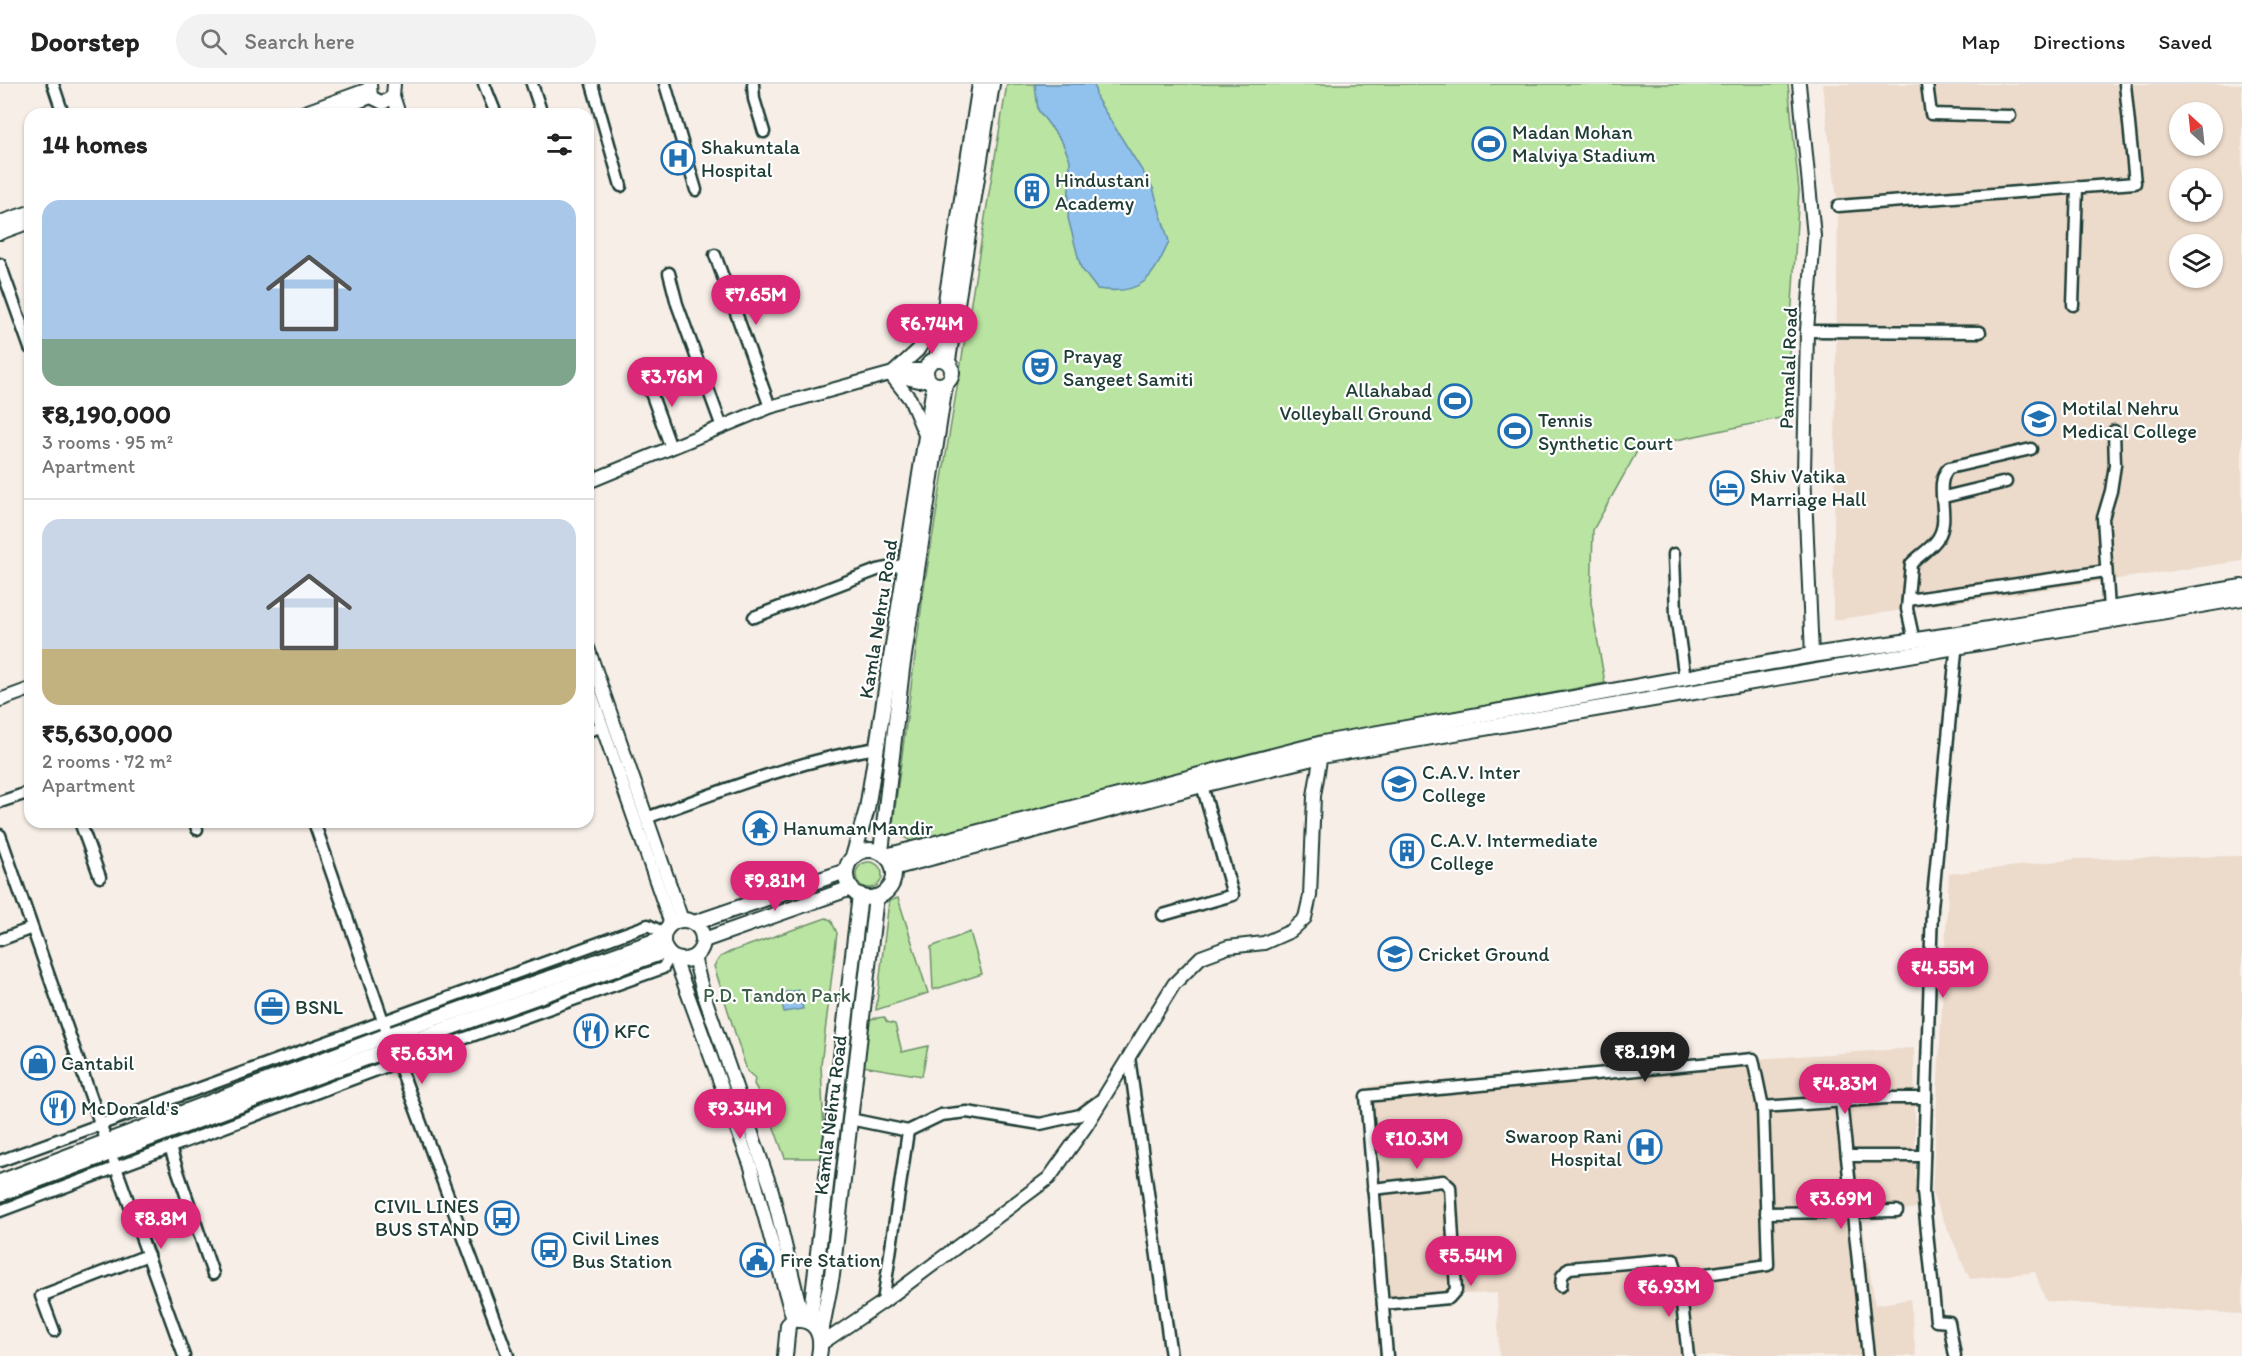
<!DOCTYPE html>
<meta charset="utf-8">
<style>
:root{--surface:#fff;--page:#f2f2f2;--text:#222;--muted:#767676;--line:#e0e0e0;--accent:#db2777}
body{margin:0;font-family:Itim,sans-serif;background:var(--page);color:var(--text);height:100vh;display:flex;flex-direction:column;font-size:22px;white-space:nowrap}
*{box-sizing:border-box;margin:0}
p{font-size:20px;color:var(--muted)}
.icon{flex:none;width:33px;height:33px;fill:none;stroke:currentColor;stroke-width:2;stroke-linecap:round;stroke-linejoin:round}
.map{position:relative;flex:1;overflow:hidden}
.sheet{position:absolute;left:24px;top:24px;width:570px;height:720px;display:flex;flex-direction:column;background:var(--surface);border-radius:18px;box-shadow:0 2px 4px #0004}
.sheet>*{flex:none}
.needle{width:39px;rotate:333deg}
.controls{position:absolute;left:2169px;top:18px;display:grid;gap:12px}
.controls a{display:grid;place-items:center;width:54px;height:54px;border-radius:50%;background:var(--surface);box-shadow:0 2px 4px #0004;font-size:30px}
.price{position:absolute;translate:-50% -51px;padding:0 14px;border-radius:21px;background:var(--accent);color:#fff;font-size:20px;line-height:39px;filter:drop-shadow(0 2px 3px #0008)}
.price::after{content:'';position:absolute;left:50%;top:36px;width:18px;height:14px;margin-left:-9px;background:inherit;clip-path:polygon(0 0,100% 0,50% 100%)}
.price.selected{background:#222;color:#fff}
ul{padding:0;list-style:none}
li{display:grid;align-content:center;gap:12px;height:318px;padding:0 18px}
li+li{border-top:2px solid var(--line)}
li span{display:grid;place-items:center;height:186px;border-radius:18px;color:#555}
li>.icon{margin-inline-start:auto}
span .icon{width:108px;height:108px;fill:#fffc;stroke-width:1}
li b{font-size:26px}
h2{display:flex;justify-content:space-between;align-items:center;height:72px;padding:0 18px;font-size:26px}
header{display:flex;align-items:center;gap:36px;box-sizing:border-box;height:84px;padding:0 30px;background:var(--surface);border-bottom:2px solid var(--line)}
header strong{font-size:28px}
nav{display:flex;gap:33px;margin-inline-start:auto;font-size:21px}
.search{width:420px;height:54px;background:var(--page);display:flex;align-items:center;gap:15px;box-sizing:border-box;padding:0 21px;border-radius:33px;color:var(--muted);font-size:22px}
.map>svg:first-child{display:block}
.built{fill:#ecdaca;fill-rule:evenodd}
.green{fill:#bae4a1;stroke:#6c906a;stroke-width:1.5}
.water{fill:#91c2ed;stroke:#638da3;stroke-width:1.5}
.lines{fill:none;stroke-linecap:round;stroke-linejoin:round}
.minor-casing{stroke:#1f3d34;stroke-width:15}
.tertiary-casing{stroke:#1f3d34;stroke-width:16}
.secondary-casing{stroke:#1f3d34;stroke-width:18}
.minor{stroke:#fff;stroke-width:10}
.tertiary{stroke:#fff;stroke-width:12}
.secondary{stroke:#fff;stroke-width:14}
.labels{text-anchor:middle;stroke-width:4.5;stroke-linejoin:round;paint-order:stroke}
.poi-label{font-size:20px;fill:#1f3d34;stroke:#fff;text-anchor:start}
.street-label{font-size:20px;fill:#1f3d34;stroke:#fff}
.park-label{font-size:20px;fill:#3e5e4a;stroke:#fff}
</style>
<header>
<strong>Doorstep</strong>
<div class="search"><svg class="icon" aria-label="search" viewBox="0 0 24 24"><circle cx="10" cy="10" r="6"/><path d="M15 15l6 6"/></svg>Search here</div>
<nav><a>Map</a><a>Directions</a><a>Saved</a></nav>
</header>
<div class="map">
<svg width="2242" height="1272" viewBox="0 0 2242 1272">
<rect width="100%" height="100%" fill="#f6eee7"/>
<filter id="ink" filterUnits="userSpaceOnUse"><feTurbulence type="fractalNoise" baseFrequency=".0167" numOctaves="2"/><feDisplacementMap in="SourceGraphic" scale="12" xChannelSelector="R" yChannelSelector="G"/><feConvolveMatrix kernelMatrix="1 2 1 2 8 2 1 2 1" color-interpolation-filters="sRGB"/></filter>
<g filter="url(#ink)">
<!-- built -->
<g class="built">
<path d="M1822,0H2242V477L1833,536L1838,122ZM2180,28H2212V62H2180ZM2180,94H2212V128H2180ZM2180,160H2212V194H2180Z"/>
<path d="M2242,772V1230L2046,1217L2035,1188L1970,1195L1932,1110L1949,790L2076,775Z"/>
<path d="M1914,964L1916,1124L1861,1132L1875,1221L1910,1215L1916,1272H1499L1497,1209L1388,1212L1369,1002Z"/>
</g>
<!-- green -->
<g class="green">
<path d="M1007,0H1788L1799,106L1785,333L1639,364L1593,446L1591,519L1605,599L1309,655L915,759L892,747L924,504Z"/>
<circle cx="869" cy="791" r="13"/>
<path d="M898,814L928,909L876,926L889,817Z"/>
<path d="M826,834L831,836L837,849L821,981L825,1074H785L765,1019L754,1000L755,994L747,987L714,882L720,873L730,868Z"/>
<path d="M970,848L982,890L933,906L931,863Z"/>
<path d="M884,933L887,938L895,940L902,968L928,962L922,992L862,982L870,935Z"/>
</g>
<!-- water -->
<g class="water">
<path d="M1035,0H1094L1097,15L1153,104L1169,158C1152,195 1142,212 1097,205L1081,184L1068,134L1070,76L1062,58L1038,26Z"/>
<path d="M799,906L803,925L784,928L780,909Z"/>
</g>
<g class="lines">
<defs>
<g id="minor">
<path d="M53,0L63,30"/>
<path d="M484,0L496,30"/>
<path d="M532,0L542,30"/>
<path d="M592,0L621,102"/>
<path d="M665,0L696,106"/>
<path d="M753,0L754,15L764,48"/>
<path d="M1927,0L1931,30L2010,32"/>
<path d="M1838,122L2135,99L2125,0"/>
<path d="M715,171L770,323"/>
<path d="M0,180L30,264"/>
<path d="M669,189L677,220L722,343"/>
<path d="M2073,221L2077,103"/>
<path d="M1807,247L1980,248"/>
<path d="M646,295L671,364"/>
<path d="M651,308L691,291"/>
<path d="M1944,413L2006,398"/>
<path d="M1674,470L1676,531L1685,595"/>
<path d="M1908,516L2106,487"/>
<path d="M2109,525L2103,434L2111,407L2115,381L2114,347"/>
<path d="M754,533L877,486L907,480"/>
<path d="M1914,557L1907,525L1911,480C1919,471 1932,464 1938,454C1952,433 1932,400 1949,384L2031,365"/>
<path d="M588,647L601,643"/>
<path d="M0,718L30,708"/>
<path d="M646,734C722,707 798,676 877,664"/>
<path d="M80,738L100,793"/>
<path d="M195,738L197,745"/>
<path d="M314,738L388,951L508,1272"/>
<path d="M0,751L106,1056"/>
<path d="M1163,831L1233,811L1200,694"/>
<path d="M0,856L32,844"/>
<path d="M1129,973L1171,1272"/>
<path d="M1841,1017L1868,1272"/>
<path d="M1763,1023L1886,1014H1926"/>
<path d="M850,1035L908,1047L883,1218"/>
<path d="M908,1047L941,1031L967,1028L1040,1040L1080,1031L1103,1014"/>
<path d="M170,1064L213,1190"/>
<path d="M1847,1072H1924"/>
<path d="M0,1077L648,841L664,849"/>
<path d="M114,1078L184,1272"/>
<path d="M1373,1105L1443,1097L1450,1103L1456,1206L1449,1214L1383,1220"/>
<path d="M0,1127L398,978L663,884L670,872"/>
<path d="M1766,1129L1897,1127"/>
<path d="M1679,1194L1688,1272"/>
<path d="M54,1247L41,1212L148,1171"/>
<path d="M1387,1272L1366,1012L1753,975L1763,1023L1768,1181L1679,1194L1673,1175L1569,1184L1562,1192L1561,1202"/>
<path d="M1955,1272L1949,1238L1936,1237L1923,1108L1926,1014L1932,824L1957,557"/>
</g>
<g id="tertiary">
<path d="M370,0L371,13L383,19L393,12L394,0"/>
<path d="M1799,0L1814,152L1807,247L1804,387L1812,571"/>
<path d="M393,12L399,30"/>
<path d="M300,30L369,5"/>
<path d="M326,30L371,13"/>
<path d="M0,138L30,128"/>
<path d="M0,149L30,138"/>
<path d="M894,288L918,266L945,226"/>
<path d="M891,291L910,315L926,353"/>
<path d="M892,291L919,297L928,295"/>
<path d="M588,398L770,323L904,286H927"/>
<path d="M588,564L682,836"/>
<path d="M588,602L671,840"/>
<path d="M0,616L30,605"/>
<path d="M694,873L703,908L772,1107L803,1235"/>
<path d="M675,875L751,1083L793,1236"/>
<path d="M821,1260L883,1218L1049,1094L1086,1042L1174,900L1201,873L1228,863L1264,859L1291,847L1305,834L1310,812L1314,712L1322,664"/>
</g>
<g id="secondary">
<path d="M937,274L980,0"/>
<circle cx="939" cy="288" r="13"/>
<path d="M948,276L992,0"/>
<circle cx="870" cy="790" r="24"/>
<path d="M881,768L902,585L945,300"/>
<path d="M886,772L1323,659L1812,571L1958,550L2242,503"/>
<path d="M853,773L867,725L934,302"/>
<path d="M893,784L1202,701L1321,672L2242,514"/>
<circle cx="683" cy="856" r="20"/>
<path d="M694,839L846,787"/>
<path d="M704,856L851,804"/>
<path d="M0,1098L388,951L663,854"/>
<path d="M0,1110L393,964L666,867"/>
<path d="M810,1237L860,811"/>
<path d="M820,1254L832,1191L876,813"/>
<path d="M785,1272L788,1241L793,1236C817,1234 823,1251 819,1272"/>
</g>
</defs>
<!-- minor casing -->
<use href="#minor" class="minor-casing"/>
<!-- tertiary casing -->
<use href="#tertiary" class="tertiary-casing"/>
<!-- secondary casing -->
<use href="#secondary" class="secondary-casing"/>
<!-- minor -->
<use href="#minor" class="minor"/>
<!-- tertiary -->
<use href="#tertiary" class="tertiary"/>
<!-- secondary -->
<use href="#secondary" class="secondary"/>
</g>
</g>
<!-- icons -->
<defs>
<symbol id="stadium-ring" viewBox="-11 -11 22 22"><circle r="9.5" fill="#fff" stroke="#1f6fb2" stroke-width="1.5"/><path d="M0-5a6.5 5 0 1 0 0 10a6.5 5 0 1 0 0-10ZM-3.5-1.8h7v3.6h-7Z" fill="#1f6fb2"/></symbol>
<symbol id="hospital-ring" viewBox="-11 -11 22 22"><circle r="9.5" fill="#fff" stroke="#1f6fb2" stroke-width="1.5"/><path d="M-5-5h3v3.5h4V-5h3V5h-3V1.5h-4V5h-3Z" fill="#1f6fb2"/></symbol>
<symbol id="building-ring" viewBox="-11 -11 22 22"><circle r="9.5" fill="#fff" stroke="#1f6fb2" stroke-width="1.5"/><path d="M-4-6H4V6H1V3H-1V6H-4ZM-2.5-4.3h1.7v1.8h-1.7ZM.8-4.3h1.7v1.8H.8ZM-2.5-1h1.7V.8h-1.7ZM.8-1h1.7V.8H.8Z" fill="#1f6fb2"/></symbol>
<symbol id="theatre-ring" viewBox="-11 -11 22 22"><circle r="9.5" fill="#fff" stroke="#1f6fb2" stroke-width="1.5"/><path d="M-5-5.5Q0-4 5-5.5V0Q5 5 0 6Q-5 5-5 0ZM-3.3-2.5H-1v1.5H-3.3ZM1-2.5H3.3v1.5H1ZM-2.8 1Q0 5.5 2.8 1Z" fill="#1f6fb2"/></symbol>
<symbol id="university-ring" viewBox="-11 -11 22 22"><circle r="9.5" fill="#fff" stroke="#1f6fb2" stroke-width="1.5"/><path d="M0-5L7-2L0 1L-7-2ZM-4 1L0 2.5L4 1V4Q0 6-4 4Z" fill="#1f6fb2"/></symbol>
<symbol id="hotel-ring" viewBox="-11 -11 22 22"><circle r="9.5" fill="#fff" stroke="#1f6fb2" stroke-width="1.5"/><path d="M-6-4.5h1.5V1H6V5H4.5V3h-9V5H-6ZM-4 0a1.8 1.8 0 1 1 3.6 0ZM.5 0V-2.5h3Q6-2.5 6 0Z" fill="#1f6fb2"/></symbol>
<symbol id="school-ring" viewBox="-11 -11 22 22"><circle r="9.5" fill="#fff" stroke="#1f6fb2" stroke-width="1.5"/><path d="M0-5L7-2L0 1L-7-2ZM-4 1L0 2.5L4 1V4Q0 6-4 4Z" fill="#1f6fb2"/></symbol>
<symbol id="temple-ring" viewBox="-11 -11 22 22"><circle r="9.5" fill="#fff" stroke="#1f6fb2" stroke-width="1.5"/><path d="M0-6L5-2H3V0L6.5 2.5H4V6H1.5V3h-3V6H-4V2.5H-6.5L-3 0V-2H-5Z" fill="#1f6fb2"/></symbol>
<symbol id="office-ring" viewBox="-11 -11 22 22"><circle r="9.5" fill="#fff" stroke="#1f6fb2" stroke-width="1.5"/><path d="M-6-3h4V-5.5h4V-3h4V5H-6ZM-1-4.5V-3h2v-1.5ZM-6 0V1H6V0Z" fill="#1f6fb2"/></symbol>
<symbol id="restaurant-ring" viewBox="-11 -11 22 22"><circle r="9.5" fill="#fff" stroke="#1f6fb2" stroke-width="1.5"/><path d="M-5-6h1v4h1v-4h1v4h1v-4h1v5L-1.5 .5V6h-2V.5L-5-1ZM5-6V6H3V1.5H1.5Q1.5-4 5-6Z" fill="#1f6fb2"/></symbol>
<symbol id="shop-ring" viewBox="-11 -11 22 22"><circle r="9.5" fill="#fff" stroke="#1f6fb2" stroke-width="1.5"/><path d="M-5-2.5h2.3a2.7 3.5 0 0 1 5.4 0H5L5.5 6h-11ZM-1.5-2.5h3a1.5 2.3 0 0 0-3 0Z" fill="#1f6fb2"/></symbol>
<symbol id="bus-ring" viewBox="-11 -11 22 22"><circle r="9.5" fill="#fff" stroke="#1f6fb2" stroke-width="1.5"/><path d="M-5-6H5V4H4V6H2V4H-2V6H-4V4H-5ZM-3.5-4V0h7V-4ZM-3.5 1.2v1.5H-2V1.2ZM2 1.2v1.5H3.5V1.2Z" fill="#1f6fb2"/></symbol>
<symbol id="civic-ring" viewBox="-11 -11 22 22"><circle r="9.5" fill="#fff" stroke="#1f6fb2" stroke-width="1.5"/><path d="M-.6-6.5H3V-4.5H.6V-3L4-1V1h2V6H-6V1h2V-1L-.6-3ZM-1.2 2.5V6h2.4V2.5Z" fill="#1f6fb2"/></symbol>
</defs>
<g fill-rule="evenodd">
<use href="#stadium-ring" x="1470" y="41" width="38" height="38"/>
<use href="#hospital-ring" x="659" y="55" width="38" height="38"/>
<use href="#building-ring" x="1013" y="88" width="38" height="38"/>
<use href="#theatre-ring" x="1021" y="264" width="38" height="38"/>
<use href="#stadium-ring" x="1436" y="298" width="38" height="38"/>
<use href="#university-ring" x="2020" y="316" width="38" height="38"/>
<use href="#stadium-ring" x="1496" y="328" width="38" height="38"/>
<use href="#hotel-ring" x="1708" y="385" width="38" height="38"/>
<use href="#school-ring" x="1380" y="681" width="38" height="38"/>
<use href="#temple-ring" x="741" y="725" width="38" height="38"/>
<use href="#building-ring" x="1388" y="748" width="38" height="38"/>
<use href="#school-ring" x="1376" y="851" width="38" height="38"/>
<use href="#office-ring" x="253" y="904" width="38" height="38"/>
<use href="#restaurant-ring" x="572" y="928" width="38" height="38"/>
<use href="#shop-ring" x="19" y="960" width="38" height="38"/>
<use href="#restaurant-ring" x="39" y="1005" width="38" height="38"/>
<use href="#hospital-ring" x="1626" y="1044" width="38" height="38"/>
<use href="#bus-ring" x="483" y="1115" width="38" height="38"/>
<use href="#bus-ring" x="530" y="1147" width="38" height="38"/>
<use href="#civic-ring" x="738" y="1157" width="38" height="38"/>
</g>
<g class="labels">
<!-- poi labels -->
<g class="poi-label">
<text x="1512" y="55">Madan Mohan<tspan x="1512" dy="23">Malviya Stadium</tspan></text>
<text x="701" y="70">Shakuntala<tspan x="701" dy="23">Hospital</tspan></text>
<text x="1055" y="103">Hindustani<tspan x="1055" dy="23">Academy</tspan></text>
<text x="1063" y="279">Prayag<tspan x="1063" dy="23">Sangeet Samiti</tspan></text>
<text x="1432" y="313" text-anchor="end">Allahabad<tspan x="1432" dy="23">Volleyball Ground</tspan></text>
<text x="2062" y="331">Motilal Nehru<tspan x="2062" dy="23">Medical College</tspan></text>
<text x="1538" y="343">Tennis<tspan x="1538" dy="23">Synthetic Court</tspan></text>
<text x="1750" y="399">Shiv Vatika<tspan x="1750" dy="23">Marriage Hall</tspan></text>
<text x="1422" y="695">C.A.V. Inter<tspan x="1422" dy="23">College</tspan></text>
<text x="783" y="751">Hanuman Mandir</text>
<text x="1430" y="763">C.A.V. Intermediate<tspan x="1430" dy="23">College</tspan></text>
<text x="1418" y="877">Cricket Ground</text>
<text x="295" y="930">BSNL</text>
<text x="614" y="954">KFC</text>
<text x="61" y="986">Cantabil</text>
<text x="81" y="1031">McDonald's</text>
<text x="1622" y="1059" text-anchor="end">Swaroop Rani<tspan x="1622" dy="23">Hospital</tspan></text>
<text x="479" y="1129" text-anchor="end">CIVIL LINES<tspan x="479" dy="23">BUS STAND</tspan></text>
<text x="572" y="1161">Civil Lines<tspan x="572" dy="23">Bus Station</tspan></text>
<text x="780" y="1183">Fire Station</text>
</g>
<!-- street labels -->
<g class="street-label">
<text transform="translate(1788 284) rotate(-88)" y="7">Pannalal Road</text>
<text transform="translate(878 535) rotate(-81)" y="7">Kamla Nehru Road</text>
<text transform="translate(830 1031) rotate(-83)" y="7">Kamla Nehru Road</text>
</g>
<!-- park labels -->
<g class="park-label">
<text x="777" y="918">P.D. Tandon Park</text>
</g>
</g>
</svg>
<div class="controls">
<a><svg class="needle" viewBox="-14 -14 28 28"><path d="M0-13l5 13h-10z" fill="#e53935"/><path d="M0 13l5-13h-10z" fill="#767676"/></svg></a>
<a><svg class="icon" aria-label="locate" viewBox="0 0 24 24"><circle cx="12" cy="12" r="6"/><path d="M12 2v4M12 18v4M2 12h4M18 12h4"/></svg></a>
<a><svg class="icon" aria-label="layers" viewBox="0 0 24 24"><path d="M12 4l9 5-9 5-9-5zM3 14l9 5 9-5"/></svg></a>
</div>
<b class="price" style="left:756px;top:242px">₹7.65M</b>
<b class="price" style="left:932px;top:271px">₹6.74M</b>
<b class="price" style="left:672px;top:324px">₹3.76M</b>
<b class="price" style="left:775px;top:828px">₹9.81M</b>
<b class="price" style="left:1943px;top:915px">₹4.55M</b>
<b class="price selected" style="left:1645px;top:999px">₹8.19M</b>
<b class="price" style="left:422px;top:1001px">₹5.63M</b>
<b class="price" style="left:1845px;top:1031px">₹4.83M</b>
<b class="price" style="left:740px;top:1056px">₹9.34M</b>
<b class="price" style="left:1417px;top:1086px">₹10.3M</b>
<b class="price" style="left:1841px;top:1146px">₹3.69M</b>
<b class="price" style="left:161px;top:1166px">₹8.8M</b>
<b class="price" style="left:1471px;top:1203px">₹5.54M</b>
<b class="price" style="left:1669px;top:1234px">₹6.93M</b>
<section class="sheet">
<h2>14 homes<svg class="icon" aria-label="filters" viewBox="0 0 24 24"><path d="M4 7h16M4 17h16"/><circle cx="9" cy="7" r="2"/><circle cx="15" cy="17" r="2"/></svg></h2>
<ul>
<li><span style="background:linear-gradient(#a9c7e8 75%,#7fa58c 0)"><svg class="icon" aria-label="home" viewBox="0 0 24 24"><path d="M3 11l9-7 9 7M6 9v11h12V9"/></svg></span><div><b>₹8,190,000</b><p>3 rooms · 95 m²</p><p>Apartment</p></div></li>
<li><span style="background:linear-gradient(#c9d6e8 70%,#c2b280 0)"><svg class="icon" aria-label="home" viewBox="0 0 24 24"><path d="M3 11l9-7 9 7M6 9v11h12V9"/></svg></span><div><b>₹5,630,000</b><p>2 rooms · 72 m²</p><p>Apartment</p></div></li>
</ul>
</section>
</div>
